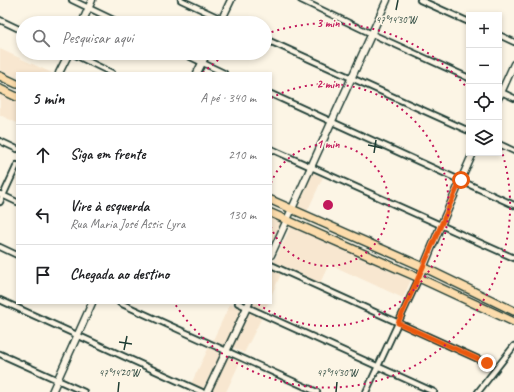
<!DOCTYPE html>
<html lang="pt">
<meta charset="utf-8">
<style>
body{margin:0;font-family:Caveat,sans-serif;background:#f2f2f2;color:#202124}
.controls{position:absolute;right:12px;top:12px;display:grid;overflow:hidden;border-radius:0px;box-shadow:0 2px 6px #0003}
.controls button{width:36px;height:36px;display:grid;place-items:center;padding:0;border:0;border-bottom:1px solid #e0e0e0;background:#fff;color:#202124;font:20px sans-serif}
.stop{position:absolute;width:12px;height:12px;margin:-9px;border:3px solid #ea580c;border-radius:50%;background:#fff}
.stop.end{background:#ea580c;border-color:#fff;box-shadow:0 1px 4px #0008}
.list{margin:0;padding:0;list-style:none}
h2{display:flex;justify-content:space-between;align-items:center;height:52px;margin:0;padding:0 16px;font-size:17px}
h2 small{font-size:13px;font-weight:400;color:#757577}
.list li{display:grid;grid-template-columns:26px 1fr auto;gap:12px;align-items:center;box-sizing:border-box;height:60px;padding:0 16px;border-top:1px solid #e0e0e0}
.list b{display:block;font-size:15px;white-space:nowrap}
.list p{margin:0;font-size:13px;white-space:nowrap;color:#757577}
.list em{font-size:13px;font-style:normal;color:#757577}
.icon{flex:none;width:22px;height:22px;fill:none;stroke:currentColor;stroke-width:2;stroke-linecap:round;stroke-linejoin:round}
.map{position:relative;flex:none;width:514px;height:392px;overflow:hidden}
.search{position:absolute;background:#fff;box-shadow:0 2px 6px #0003;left:16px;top:16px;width:256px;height:44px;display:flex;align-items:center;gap:10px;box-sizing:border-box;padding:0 14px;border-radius:22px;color:#757577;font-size:15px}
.panel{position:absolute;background:#fff;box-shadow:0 2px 6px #0003;left:16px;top:72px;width:256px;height:232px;border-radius:0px}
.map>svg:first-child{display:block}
.built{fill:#f8e7d0}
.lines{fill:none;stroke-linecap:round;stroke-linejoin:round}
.street-casing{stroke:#1f3d34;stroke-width:8}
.secondary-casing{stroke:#1f3d34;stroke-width:9}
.primary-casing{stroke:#1f3d34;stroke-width:10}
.street{stroke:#fcf5e5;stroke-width:4.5}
.secondary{stroke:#fcf5e5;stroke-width:6}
.primary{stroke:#fcdcac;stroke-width:7}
.route{stroke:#ea580c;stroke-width:5}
.ticks{fill:none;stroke:#1f3d34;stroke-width:1.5}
.ring{fill:none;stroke:#c2185b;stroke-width:2;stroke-dasharray:2 4}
.ticks-label{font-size:10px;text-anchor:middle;fill:#1f3d34;stroke:#fcf5e5;stroke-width:3.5;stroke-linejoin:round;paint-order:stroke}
.centre{fill:#c2185b;stroke:#fcf5e5;stroke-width:2}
.ring-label{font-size:12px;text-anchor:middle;font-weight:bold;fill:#c2185b;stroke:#fcf5e5;stroke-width:3.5;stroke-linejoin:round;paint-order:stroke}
</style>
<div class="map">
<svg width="514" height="392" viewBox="0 0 514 392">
<rect width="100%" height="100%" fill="#fcf5e5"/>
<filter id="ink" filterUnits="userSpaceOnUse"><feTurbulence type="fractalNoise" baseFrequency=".025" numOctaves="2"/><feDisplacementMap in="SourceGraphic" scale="8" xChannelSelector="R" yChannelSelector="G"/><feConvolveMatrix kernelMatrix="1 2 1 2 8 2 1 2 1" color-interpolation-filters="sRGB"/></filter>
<g filter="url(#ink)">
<g class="built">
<path d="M0,49L52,73H17V78L0,70Z"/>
<path d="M0,94L17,102V123L0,115Z"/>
<path d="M311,172L323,177L306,214L294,208Z"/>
<path d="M271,216L282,221L274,240L271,239Z"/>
<path d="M291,226L411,280L403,298L329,264L320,283L274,262Z"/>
<path d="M271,269L281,274L271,296Z"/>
<path d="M253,303H268L264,310L252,305Z"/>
<path d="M230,304L243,310L225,346L213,340Z"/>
<path d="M250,311L262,317L244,353L232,347Z"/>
<path d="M209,347L221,353L203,389L191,384Z"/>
<path d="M228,356L240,362L226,392H211Z"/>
</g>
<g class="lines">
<defs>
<g id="street">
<path d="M72,0L120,23"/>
<path d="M181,0L230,23"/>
<path d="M301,0L372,34L469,78"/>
<path d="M420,0L469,22"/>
<path d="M0,20L23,31"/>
<path d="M499,35L514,42"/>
<path d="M265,39L469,131"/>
<path d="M71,53L112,73"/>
<path d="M182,53L224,73"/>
<path d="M499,91L514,98"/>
<path d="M271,94L514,205"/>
<path d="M0,141L17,149"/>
<path d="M499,144L514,151"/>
<path d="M271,149L514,258"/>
<path d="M0,194L17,202"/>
<path d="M0,202L17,165"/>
<path d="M0,247L17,255"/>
<path d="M271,265L487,363"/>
<path d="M0,300L202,392"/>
<path d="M120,303L317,392"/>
<path d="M238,303L434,392"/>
<path d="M0,354L84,392"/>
<path d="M366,392L419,278"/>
<path d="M478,392L514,346"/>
</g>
<g id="secondary">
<path d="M82,23L92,0"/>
<path d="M220,23L231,0"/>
<path d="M59,73L69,53"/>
<path d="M197,73L207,53"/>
<path d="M499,97L514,64"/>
<path d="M271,255L387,0"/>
<path d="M419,278L441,225L473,153"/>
<path d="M52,392L92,303"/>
<path d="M207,392L249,303"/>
</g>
<g id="primary">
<path d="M0,76L17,84"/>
<path d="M0,89L17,97"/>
<path d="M271,200L423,267L514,311"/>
<path d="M271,213L419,278L514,322"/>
</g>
</defs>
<use href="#street" class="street-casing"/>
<use href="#secondary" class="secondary-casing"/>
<use href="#primary" class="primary-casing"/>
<use href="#street" class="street"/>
<use href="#secondary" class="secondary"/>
<use href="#primary" class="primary"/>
</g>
</g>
<g class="lines" filter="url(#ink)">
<path class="route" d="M461,180C439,228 420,276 398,323L487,363"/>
</g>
<path class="ticks" d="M396,10L398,0M368,145L382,148M374,153L376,140M119,342L132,344M124,350L127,336M118,392L119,382M336,392L337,382"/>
<g class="ring">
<path d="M271 183A61 61 0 1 1 271 227"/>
<path d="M271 98A121 121 0 1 1 258 304"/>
<path d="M203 73A182 182 0 0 1 228 53M266 34A182 182 0 0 1 468 89M499 143A182 182 0 0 1 175 304"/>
</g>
<g class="ticks-label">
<text x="396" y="23">47°14'30"W</text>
<text x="119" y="376">47°14'20"W</text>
<text x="337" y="376">47°14'30"W</text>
</g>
<circle cx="328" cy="205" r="6" class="centre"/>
<g class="ring-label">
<text x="328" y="27">3 min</text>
<text x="328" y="88">2 min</text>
<text x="328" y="148">1 min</text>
</g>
</svg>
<div class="controls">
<button>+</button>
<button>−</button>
<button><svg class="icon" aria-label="locate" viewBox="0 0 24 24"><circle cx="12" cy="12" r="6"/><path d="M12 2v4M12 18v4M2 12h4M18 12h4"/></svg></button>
<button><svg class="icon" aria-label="layers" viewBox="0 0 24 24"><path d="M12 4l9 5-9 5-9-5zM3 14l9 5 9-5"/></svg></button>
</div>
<div class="stop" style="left:461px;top:180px"></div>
<div class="stop end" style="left:487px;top:363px"></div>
<div class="search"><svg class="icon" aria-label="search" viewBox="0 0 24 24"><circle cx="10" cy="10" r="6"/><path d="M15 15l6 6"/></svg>Pesquisar aqui</div>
<section class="panel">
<h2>5 min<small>A pé · 340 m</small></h2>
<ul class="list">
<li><svg class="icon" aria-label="ahead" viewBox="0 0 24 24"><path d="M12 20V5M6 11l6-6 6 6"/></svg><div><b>Siga em frente</b></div><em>210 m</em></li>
<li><svg class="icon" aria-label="left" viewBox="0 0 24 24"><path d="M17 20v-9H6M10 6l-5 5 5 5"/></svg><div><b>Vire à esquerda</b><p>Rua Maria José Assis Lyra</p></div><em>130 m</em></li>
<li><svg class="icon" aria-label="arrive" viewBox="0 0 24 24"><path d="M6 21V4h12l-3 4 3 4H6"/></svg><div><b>Chegada ao destino</b></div></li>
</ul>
</section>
</div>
